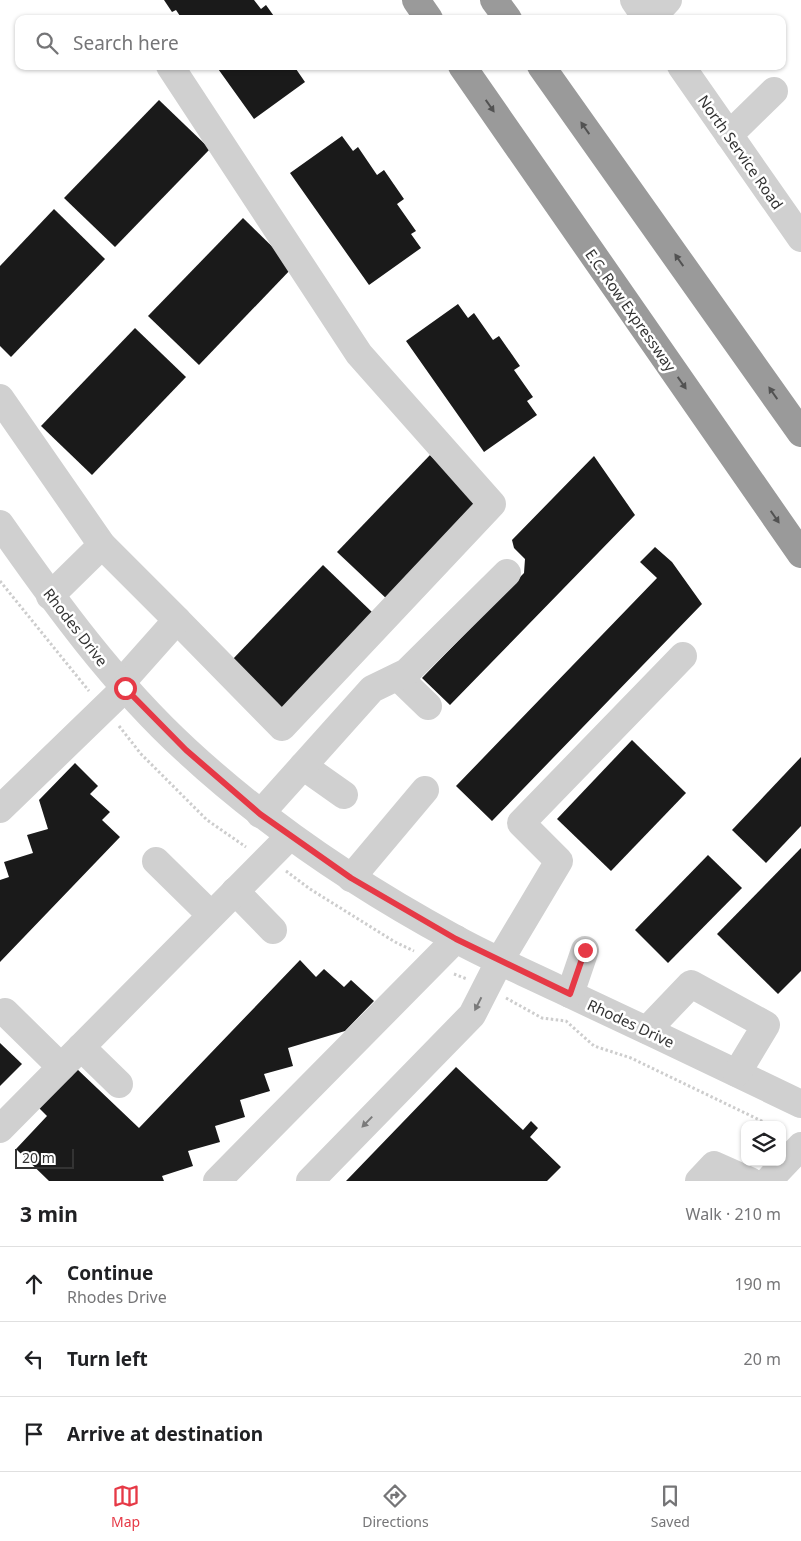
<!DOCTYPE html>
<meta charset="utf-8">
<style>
body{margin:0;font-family:"Noto Sans",sans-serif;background:#f6f6f6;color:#202124}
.controls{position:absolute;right:15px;bottom:15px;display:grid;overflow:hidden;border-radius:10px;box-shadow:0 1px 4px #0004}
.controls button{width:45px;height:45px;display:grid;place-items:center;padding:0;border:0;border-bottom:1px solid #e0e0e0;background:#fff;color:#202124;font:25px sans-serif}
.scale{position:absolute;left:15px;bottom:12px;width:59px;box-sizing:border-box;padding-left:5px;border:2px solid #333;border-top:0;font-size:14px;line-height:18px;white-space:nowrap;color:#333;-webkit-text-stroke:4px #fff;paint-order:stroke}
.stop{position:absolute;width:15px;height:15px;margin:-11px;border:4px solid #e63946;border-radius:50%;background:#fff}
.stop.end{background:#e63946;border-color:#fff;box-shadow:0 1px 5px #0008}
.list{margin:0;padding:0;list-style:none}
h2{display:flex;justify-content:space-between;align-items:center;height:65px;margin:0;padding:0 20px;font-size:21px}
h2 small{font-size:16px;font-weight:400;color:#757577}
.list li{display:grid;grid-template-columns:32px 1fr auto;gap:15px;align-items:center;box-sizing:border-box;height:75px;padding:0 20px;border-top:1px solid #e0e0e0}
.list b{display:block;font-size:19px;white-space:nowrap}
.list p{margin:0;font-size:16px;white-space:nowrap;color:#757577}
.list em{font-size:16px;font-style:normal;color:#757577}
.icon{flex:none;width:28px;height:28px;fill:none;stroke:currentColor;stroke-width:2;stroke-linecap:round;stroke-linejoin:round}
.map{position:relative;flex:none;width:801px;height:1181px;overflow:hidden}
.search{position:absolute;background:#fff;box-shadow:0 1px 4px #0004;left:15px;right:15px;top:15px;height:55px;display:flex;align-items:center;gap:12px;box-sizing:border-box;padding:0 18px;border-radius:10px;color:#757577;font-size:19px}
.sheet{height:290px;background:#fff}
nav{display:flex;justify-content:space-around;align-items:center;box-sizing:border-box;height:70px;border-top:1px solid #e0e0e0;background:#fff;font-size:14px;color:#757577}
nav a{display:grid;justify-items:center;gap:2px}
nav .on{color:#e63946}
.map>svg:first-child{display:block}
.building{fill:#1a1a1a}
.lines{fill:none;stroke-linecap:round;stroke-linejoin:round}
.path{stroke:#cdcdcd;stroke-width:3;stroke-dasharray:2.5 2.5;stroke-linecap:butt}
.minor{stroke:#d0d0d0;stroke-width:28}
.highway{stroke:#9a9a9a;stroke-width:28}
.oneway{fill:#525252}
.oneway2{fill:#7a7a7a}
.route{stroke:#e63946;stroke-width:6}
.labels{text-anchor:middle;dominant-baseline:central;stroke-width:5;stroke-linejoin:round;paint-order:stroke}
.street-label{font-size:15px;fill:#333;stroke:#fff}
</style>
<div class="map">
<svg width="801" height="1181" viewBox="0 0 801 1181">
<rect width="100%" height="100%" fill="#fff"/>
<g class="building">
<path d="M164,0H254L261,9L266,5L276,19H182L176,10L172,12Z"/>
<path d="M216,66H299L296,69L305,82L254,119Z"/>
<path d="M159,100L210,149L115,247L64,198Z"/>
<path d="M342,136L353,151L358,147L377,175L384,170L404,199L397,204L416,231L411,234L421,248L369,285L290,173Z"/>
<path d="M54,209L105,259L11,357L0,346V266Z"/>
<path d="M243,218L293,267L199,365L148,316Z"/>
<path d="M458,304L468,318L474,313L493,340L499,336L520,366L514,370L533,397L527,401L537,415L484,452L406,341Z"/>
<path d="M135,328L186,377L92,475L41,426Z"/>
<path d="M430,455L482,504L389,601L337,552Z"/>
<path d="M594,456L635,515L450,705L422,678L524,573L525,559L514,548L512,540Z"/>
<path d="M655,547L672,562L702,604L492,821L456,786L657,578L640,562Z"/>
<path d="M323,565L374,614L282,710L231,661Z"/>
<path d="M632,740L686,793L611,871L557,819Z"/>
<path d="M801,757V826L766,863L732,830Z"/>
<path d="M75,763L98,786L90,794L110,812L102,820L120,837L0,962V880L9,877L4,862L33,853L27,835L48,829L39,800Z"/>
<path d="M801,848V971L778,994L717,934Z"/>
<path d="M708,855L742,888L668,963L635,930Z"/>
<path d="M300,960L316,977L324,969L344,987L351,980L374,1001L345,1031L288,1048L293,1066L264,1074L270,1091L240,1100L245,1117L215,1126L220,1142L188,1151L193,1166L162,1176L164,1181H49L16,1149L47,1116L39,1108L77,1069L139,1128Z"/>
<path d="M0,1043L22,1064L0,1086Z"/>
<path d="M456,1067L523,1130L531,1121L538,1128L530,1137L561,1167L547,1181H346Z"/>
</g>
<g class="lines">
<g class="path">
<path d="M0,581L89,691"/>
<path d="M119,726L141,754L207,820L246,847"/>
<path d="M286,871L310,889L395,942L414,951"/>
<path d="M454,974L467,979"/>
<path d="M506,998L542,1018L566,1021L594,1046L631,1058L770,1125"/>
</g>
<g class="minor">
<path d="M634,0L647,19"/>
<path d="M650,19L668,0"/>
<path d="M170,66L359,354L492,504L282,727L177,620"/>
<path d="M681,66L801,238"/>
<path d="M729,135L774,91"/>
<path d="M0,398L102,545L177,620L121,683"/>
<path d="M0,524C56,604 114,684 186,750C267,825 358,886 454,938C488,957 524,972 559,989C640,1027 720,1065 801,1104"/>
<path d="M50,596L102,545"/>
<path d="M398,677L428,706"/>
<path d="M303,766L344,795"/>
<path d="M0,809L125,688"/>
<path d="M260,814L372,689L407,672L507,573"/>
<path d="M156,861L211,915"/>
<path d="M351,878L425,790"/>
<path d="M235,891L273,930"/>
<path d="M570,994L585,950"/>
<path d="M5,1012L61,1067"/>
<path d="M647,1030L691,984L766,1025L737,1073"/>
<path d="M81,1047L119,1084"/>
<path d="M0,1129L290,836"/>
<path d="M217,1181L456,939"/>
<path d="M310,1181L472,1015L500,960L559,861L521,823L683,656"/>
<path d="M699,1181L714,1165L750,1181"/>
<path d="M768,1181L801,1146"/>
</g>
<g class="highway">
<path d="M416,0L429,19"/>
<path d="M494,0L508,19"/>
<path d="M462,66L801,554"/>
<path d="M541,66L801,433"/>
</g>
</g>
<defs><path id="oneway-solid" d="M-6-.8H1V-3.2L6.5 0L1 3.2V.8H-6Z" transform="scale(1.25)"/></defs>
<g class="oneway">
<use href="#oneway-solid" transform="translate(490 106) rotate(55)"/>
<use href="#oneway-solid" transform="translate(585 128) rotate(-125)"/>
<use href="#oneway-solid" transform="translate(679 260) rotate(-125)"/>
<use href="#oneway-solid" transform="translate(682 383) rotate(55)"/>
<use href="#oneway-solid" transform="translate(773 393) rotate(-125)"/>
<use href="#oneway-solid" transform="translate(775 517) rotate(55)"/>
</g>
<g class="oneway2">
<use href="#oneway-solid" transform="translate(478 1004) rotate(117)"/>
<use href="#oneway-solid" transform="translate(367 1122) rotate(134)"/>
</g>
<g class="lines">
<path class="route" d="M125,688L186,750L260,814L351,878L456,939L570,994L585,950"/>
</g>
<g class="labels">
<g class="street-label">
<text transform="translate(741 152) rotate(55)">North Service Road</text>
<text transform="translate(631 310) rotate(55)">E.C. Row Expressway</text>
<text transform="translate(76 627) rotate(52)">Rhodes Drive</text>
<text transform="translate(631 1023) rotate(25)">Rhodes Drive</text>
</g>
</g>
</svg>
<div class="controls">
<button><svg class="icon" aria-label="layers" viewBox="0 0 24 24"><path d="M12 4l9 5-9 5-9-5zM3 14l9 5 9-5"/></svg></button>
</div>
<div class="scale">20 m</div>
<div class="stop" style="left:125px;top:688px"></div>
<div class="stop end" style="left:585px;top:950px"></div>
<div class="search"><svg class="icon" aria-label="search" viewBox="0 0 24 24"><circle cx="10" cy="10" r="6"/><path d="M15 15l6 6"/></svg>Search here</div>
</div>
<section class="sheet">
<h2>3 min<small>Walk · 210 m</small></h2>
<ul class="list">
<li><svg class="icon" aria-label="ahead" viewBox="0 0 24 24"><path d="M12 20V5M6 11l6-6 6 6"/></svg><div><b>Continue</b><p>Rhodes Drive</p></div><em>190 m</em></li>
<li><svg class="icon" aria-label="left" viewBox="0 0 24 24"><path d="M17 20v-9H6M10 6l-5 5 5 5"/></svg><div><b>Turn left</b></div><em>20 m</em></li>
<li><svg class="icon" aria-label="arrive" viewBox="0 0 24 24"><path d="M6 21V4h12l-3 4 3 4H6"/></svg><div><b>Arrive at destination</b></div></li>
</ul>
</section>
<nav>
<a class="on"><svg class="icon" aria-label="map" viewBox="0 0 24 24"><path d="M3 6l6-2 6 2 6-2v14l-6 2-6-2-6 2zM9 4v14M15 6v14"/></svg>Map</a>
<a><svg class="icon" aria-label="directions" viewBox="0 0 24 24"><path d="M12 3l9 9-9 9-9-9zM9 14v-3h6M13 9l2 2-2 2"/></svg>Directions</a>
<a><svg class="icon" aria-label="saved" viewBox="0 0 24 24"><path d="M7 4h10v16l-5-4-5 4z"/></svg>Saved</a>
</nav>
